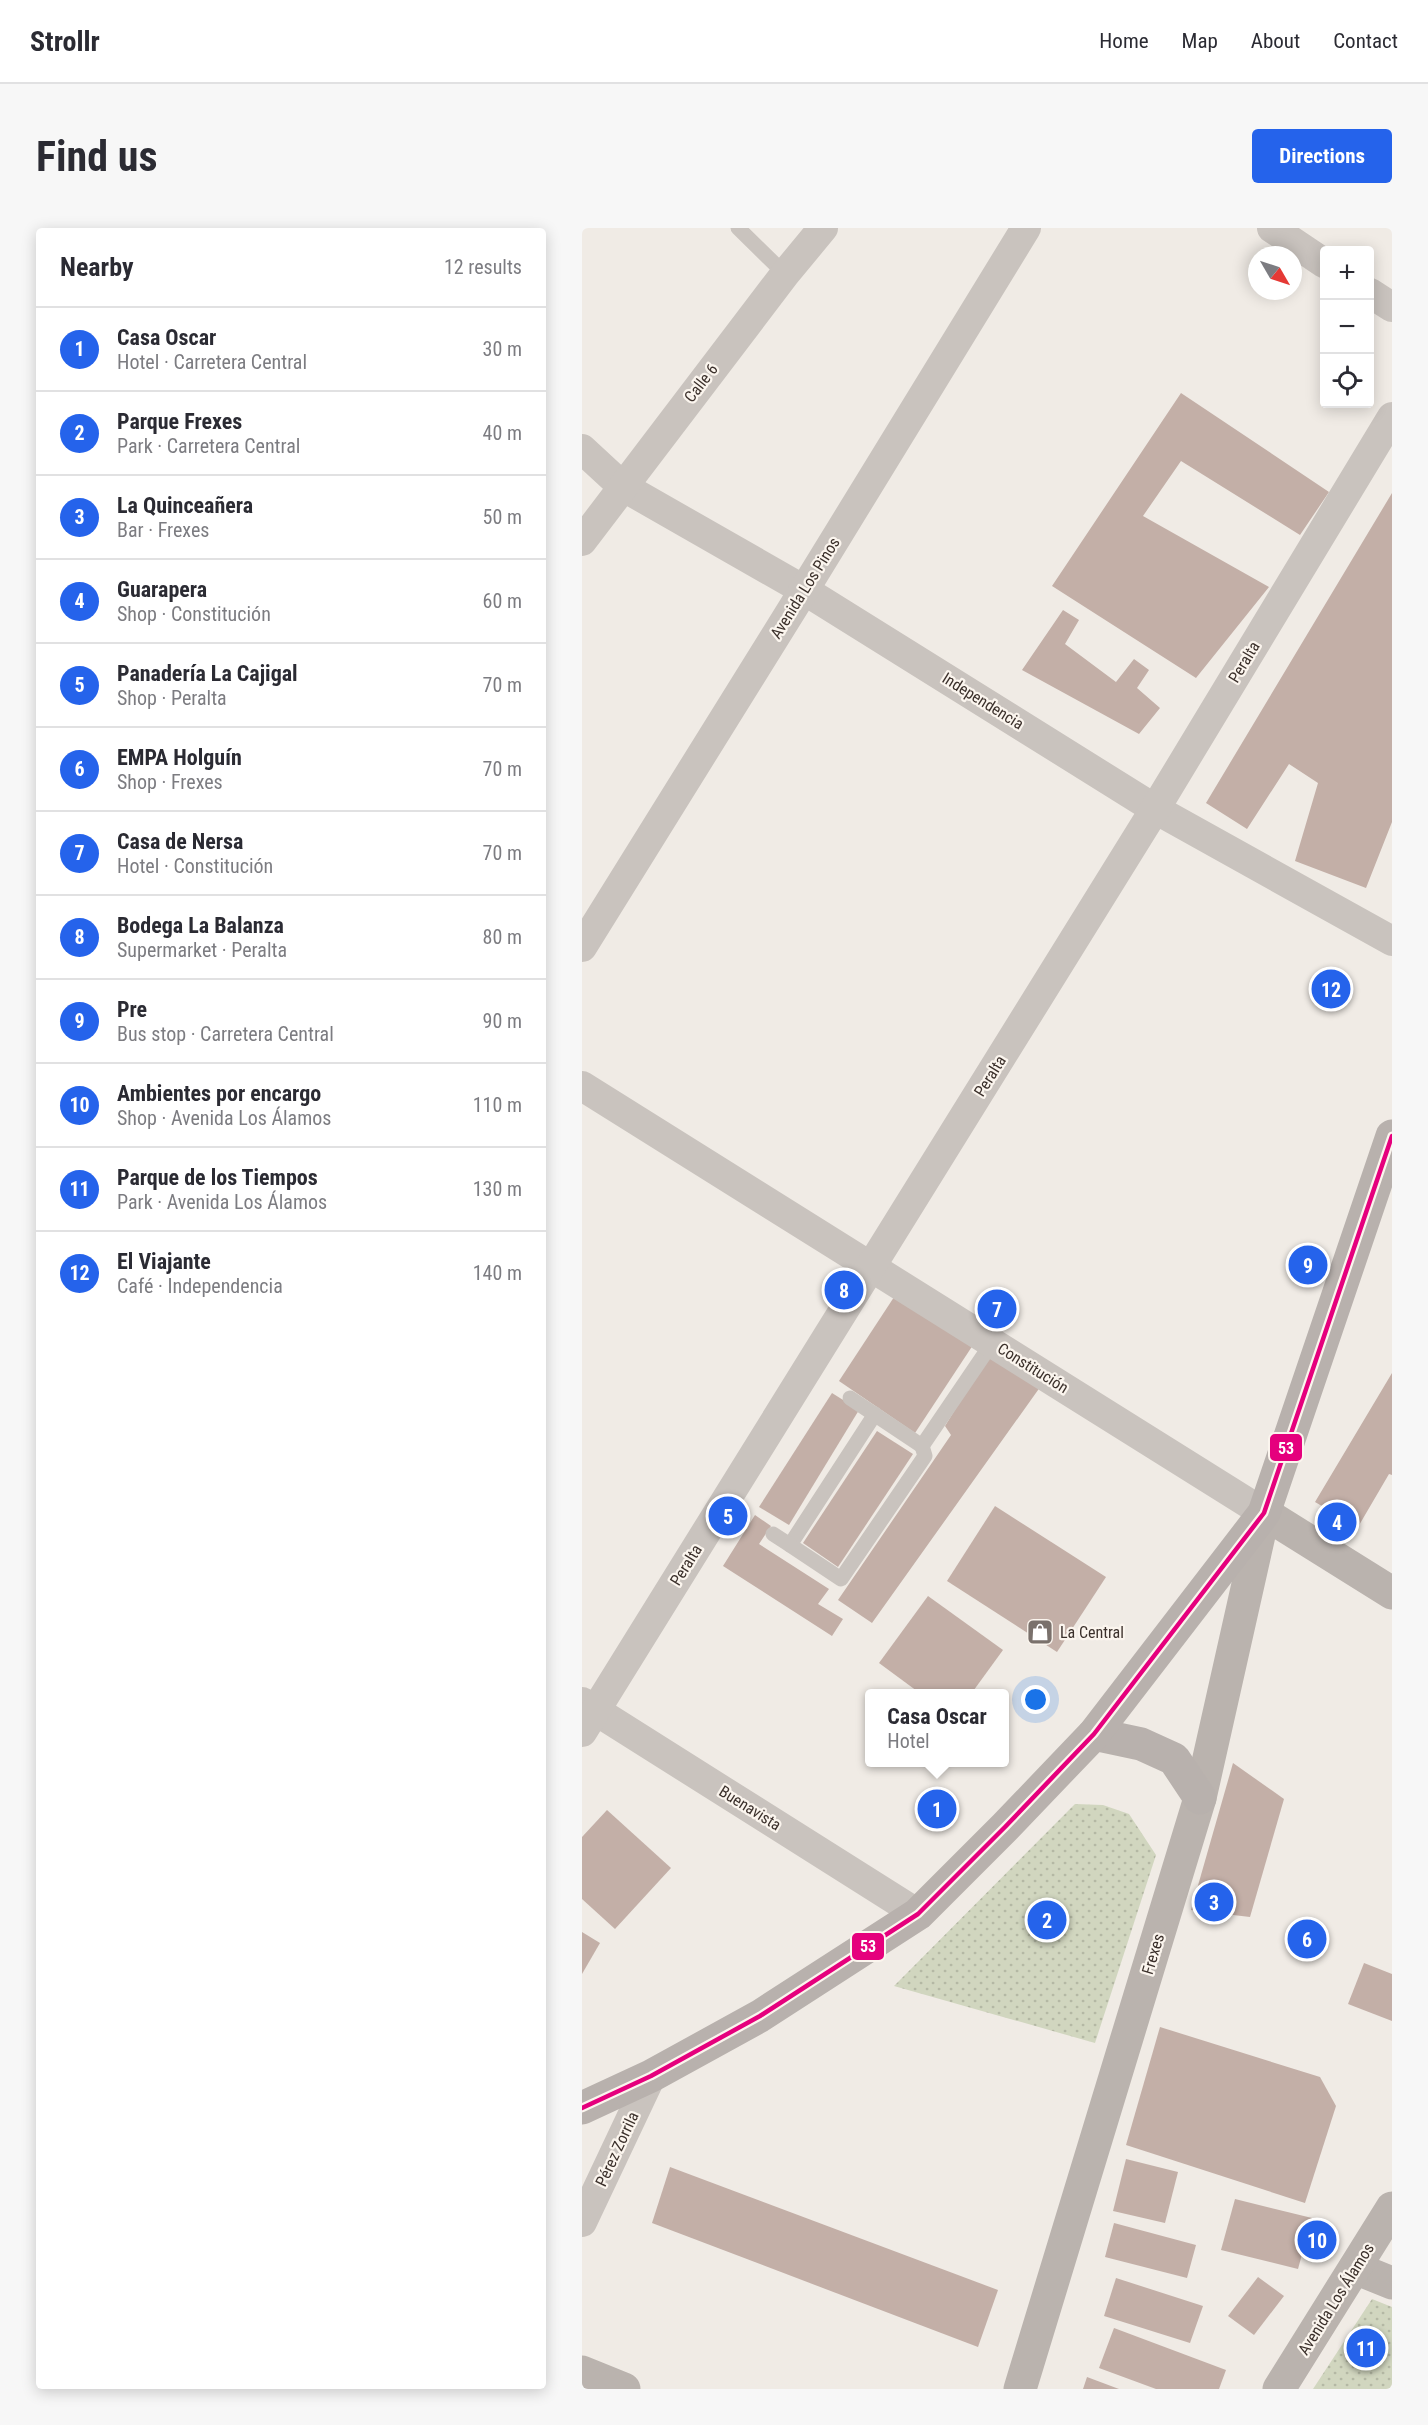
<!DOCTYPE html>
<meta charset="utf-8">
<style>
body{margin:0;font-family:"Roboto Condensed",sans-serif;background:#f7f7f7;color:#2b2b33}
.controls{position:absolute;right:18px;top:18px;display:grid;overflow:hidden;border-radius:6px;box-shadow:0 3px 15px #0003}
.controls button{width:54px;height:54px;display:grid;place-items:center;padding:0;border:0;border-bottom:2px solid #e1e1e2;background:#fff;color:#2b2b33;font:30px sans-serif}
.compass{position:absolute;left:666px;top:18px;width:54px;height:54px;border-radius:50%;background:#fff;box-shadow:0 3px 15px #0003;rotate:129deg}
.you{position:absolute;left:454px;top:1472px;width:21px;height:21px;margin:-15px;border:4px solid #fff;border-radius:50%;background:#1a73e8;box-shadow:0 0 0 9px #1a73e833}
.badge{display:grid;place-items:center;width:39px;height:39px;border-radius:50%;background:#2563eb;color:#fff;font-size:20px;font-weight:700}
.pin{position:absolute;translate:-50% -50%;border:3px solid #fff;box-shadow:0 2px 6px #0006}
.popup{position:absolute;left:283px;top:1461px;width:144px;height:78px;box-sizing:border-box;display:grid;place-content:center;border-radius:6px;background:#fff;filter:drop-shadow(0 2px 4px #0005);font-size:20px;white-space:nowrap;color:#7c7c81}
.popup b{font-size:22px;color:#2b2b33}
.popup::after{content:'';position:absolute;left:50%;top:100%;margin-left:-12px;border:12px solid transparent;border-top-color:#fff}
.list{margin:0;padding:0;list-style:none}
h2{display:flex;justify-content:space-between;align-items:center;height:78px;margin:0;padding:0 24px;font-size:26px}
h2 small{font-size:20px;font-weight:400;color:#7c7c81}
.list li{display:grid;grid-template-columns:39px 1fr auto;gap:18px;align-items:center;box-sizing:border-box;height:84px;padding:0 24px;border-top:2px solid #e1e1e2}
.list b{display:block;font-size:22px;white-space:nowrap}
.list p{margin:0;font-size:20px;white-space:nowrap;color:#7c7c81}
.list em{font-size:20px;font-style:normal;color:#7c7c81}
.icon{flex:none;width:33px;height:33px;fill:none;stroke:currentColor;stroke-width:2;stroke-linecap:round;stroke-linejoin:round}
.map{position:relative;flex:none;width:810px;height:2161px;overflow:hidden;border-radius:6px}
header{display:flex;align-items:center;gap:36px;box-sizing:border-box;height:84px;padding:0 30px;background:#fff;border-bottom:2px solid #e1e1e2}
header strong{font-size:28px}
nav{display:flex;gap:33px;margin-inline-start:auto;font-size:21px}
.intro{display:flex;align-items:center;justify-content:space-between;box-sizing:border-box;height:144px;padding:0 36px}
h1{margin:0;font-size:42px}
.button{padding:15px 27px;border-radius:6px;background:#2563eb;color:#fff;font-size:21px;font-weight:700}
main{display:flex;gap:36px;padding:0 36px}
aside{flex:1;background:#fff;border-radius:6px;box-shadow:0 3px 15px #0003}
.map>svg:first-child{display:block}
.park{fill:url(#park-dots)}
.building{fill:#c3afa7}
.lines{fill:none;stroke-linecap:round;stroke-linejoin:round}
.lane{stroke:#c9c3be;stroke-width:15}
.street{stroke:#c9c3be;stroke-width:30}
.secondary{stroke:#bab3ae;stroke-width:33}
.primary{stroke:#b8b1ad;stroke-width:33}
.bus-1-casing{stroke:#fbf5ee;stroke-width:9}
.bus-1{stroke:#e5007d;stroke-width:4.5}
.labels{text-anchor:middle;dominant-baseline:central;stroke-width:4.5;stroke-linejoin:round;paint-order:stroke}
.street-label{font-size:16px;fill:#3b302b;stroke:#fbf5ee}
.poi-label{font-size:16px;fill:#3b302b;stroke:#fbf5ee;text-anchor:start}
.line-badge{stroke:#fbf5ee;stroke-width:2}
.badge-label{font-size:16px;text-anchor:middle;font-weight:bold;fill:#fff}
</style>
<header>
<strong>Strollr</strong>
<nav><a>Home</a><a>Map</a><a>About</a><a>Contact</a></nav>
</header>
<div class="intro"><h1>Find us</h1><a class="button">Directions</a></div>
<main>
<aside>
<h2>Nearby<small>12 results</small></h2>
<ul class="list">
<li><span class="badge">1</span><div><b>Casa Oscar</b><p>Hotel · Carretera Central</p></div><em>30 m</em></li>
<li><span class="badge">2</span><div><b>Parque Frexes</b><p>Park · Carretera Central</p></div><em>40 m</em></li>
<li><span class="badge">3</span><div><b>La Quinceañera</b><p>Bar · Frexes</p></div><em>50 m</em></li>
<li><span class="badge">4</span><div><b>Guarapera</b><p>Shop · Constitución</p></div><em>60 m</em></li>
<li><span class="badge">5</span><div><b>Panadería La Cajigal</b><p>Shop · Peralta</p></div><em>70 m</em></li>
<li><span class="badge">6</span><div><b>EMPA Holguín</b><p>Shop · Frexes</p></div><em>70 m</em></li>
<li><span class="badge">7</span><div><b>Casa de Nersa</b><p>Hotel · Constitución</p></div><em>70 m</em></li>
<li><span class="badge">8</span><div><b>Bodega La Balanza</b><p>Supermarket · Peralta</p></div><em>80 m</em></li>
<li><span class="badge">9</span><div><b>Pre</b><p>Bus stop · Carretera Central</p></div><em>90 m</em></li>
<li><span class="badge">10</span><div><b>Ambientes por encargo</b><p>Shop · Avenida Los Álamos</p></div><em>110 m</em></li>
<li><span class="badge">11</span><div><b>Parque de los Tiempos</b><p>Park · Avenida Los Álamos</p></div><em>130 m</em></li>
<li><span class="badge">12</span><div><b>El Viajante</b><p>Café · Independencia</p></div><em>140 m</em></li>
</ul>
</aside>
<div class="map">
<svg width="810" height="2161" viewBox="0 0 810 2161">
<defs>
<pattern id="park-dots" width="8" height="8" patternUnits="userSpaceOnUse" patternTransform="scale(1.5)"><rect width="8" height="8" fill="#d1d6bf"/><path d="M2 2h.1M6 6h.1" fill="none" stroke="#b4b8a4" stroke-width="1.8" stroke-linecap="round"/></pattern>
</defs>
<rect width="100%" height="100%" fill="#f0ebe5"/>
<g class="park">
<path d="M493,1576L521,1577L547,1586L574,1627L513,1815L312,1758Z"/>
<path d="M790,2071L810,2079V2161H731Z"/>
</g>
<g class="building">
<path d="M599,165L747,264L718,307L599,233L561,288L687,359L614,450L470,358Z"/>
<path d="M810,265V594L784,660L713,633L736,555L707,536L665,601L624,575Z"/>
<path d="M481,382L497,392L483,416L534,454L552,431L567,442L555,460L578,480L557,506L440,442Z"/>
<path d="M316,1063L391,1117L333,1205L257,1153Z"/>
<path d="M409,1123L461,1155L290,1395L256,1372L369,1207L363,1198Z"/>
<path d="M810,1145V1247L807,1246L776,1299L733,1274Z"/>
<path d="M250,1165L277,1182L207,1297L177,1279Z"/>
<path d="M295,1203L331,1226L256,1339L221,1315Z"/>
<path d="M413,1278L524,1349L475,1424L365,1353Z"/>
<path d="M173,1287L189,1298L177,1316L247,1361L236,1376L261,1391L250,1408L141,1338Z"/>
<path d="M346,1368L421,1422L389,1466H339L297,1435Z"/>
<path d="M651,1535L702,1571L668,1689L609,1682Z"/>
<path d="M25,1582L89,1640L33,1701L0,1671V1609Z"/>
<path d="M0,1704L18,1715L0,1746Z"/>
<path d="M782,1735L810,1746V1793L766,1776Z"/>
<path d="M578,1799L738,1849L754,1878L723,1975L544,1917Z"/>
<path d="M544,1931L596,1944L583,1995L531,1983Z"/>
<path d="M88,1939L416,2062L396,2119L70,1995Z"/>
<path d="M653,1971L730,1990L716,2041L639,2022Z"/>
<path d="M532,1995L614,2017L605,2050L523,2029Z"/>
<path d="M676,2049L702,2068L672,2107L646,2088Z"/>
<path d="M534,2050L621,2078L608,2115L522,2088Z"/>
<path d="M532,2100L644,2142L637,2161H574L517,2140Z"/>
<path d="M505,2149L537,2161H501Z"/>
</g>
<g class="lines">
<g class="lane">
<path d="M156,0L203,46"/>
<path d="M268,1170L340,1218L410,1115"/>
<path d="M293,1186L208,1317L259,1351L343,1228L340,1218"/>
<path d="M191,1306L208,1317"/>
</g>
<g class="street">
<path d="M690,0L742,35"/>
<path d="M788,65L810,79"/>
<path d="M0,221L40,258L222,362L573,581L810,713"/>
<path d="M0,313L203,46L241,0"/>
<path d="M0,719L222,362L444,0"/>
<path d="M0,858L682,1285"/>
<path d="M0,1474L336,1686"/>
<path d="M0,1504L573,581L810,189"/>
<path d="M0,1994L69,1848"/>
</g>
<g class="secondary">
<path d="M773,2040L810,2055"/>
<path d="M0,2144L42,2161"/>
<path d="M438,2161L618,1570L682,1285L810,1365"/>
<path d="M697,2161L810,1980"/>
</g>
<g class="primary">
<path d="M512,1506L559,1516L592,1531L618,1570"/>
<path d="M0,1880L69,1848L178,1788L336,1686L423,1599L512,1506L682,1285L810,908"/>
</g>
<defs>
<path id="bus-1" d="M0,1880L69,1848L178,1788L336,1686L423,1599L512,1506L682,1285L810,908"/>
</defs>
<use href="#bus-1" class="bus-1-casing"/>
<use href="#bus-1" class="bus-1"/>
</g>
<defs>
<symbol id="shop-square" viewBox="-11 -11 22 22"><rect x="-9" y="-9" width="18" height="18" rx="4" fill="#7a716c" stroke="#fbf5ee"/><path d="M-5-2.5h2.3a2.7 3.5 0 0 1 5.4 0H5L5.5 6h-11ZM-1.5-2.5h3a1.5 2.3 0 0 0-3 0Z" fill="#fff"/></symbol>
</defs>
<g fill-rule="evenodd">
<use href="#shop-square" x="443" y="1389" width="30" height="30"/>
</g>
<g class="labels">
<g class="street-label">
<text transform="translate(119 155) rotate(-52)">Calle 6</text>
<text transform="translate(223 360) rotate(-58)">Avenida Los Pinos</text>
<text transform="translate(662 434) rotate(-59)">Peralta</text>
<text transform="translate(401 473) rotate(32)">Independencia</text>
<text transform="translate(408 848) rotate(-58)">Peralta</text>
<text transform="translate(451 1140) rotate(32)">Constitución</text>
<text transform="translate(104 1337) rotate(-58)">Peralta</text>
<text transform="translate(168 1580) rotate(32)">Buenavista</text>
<text transform="translate(571 1726) rotate(-73)">Frexes</text>
<text transform="translate(35 1921) rotate(-65)">Pérez Zorrila</text>
<text transform="translate(754 2071) rotate(-58)">Avenida Los Álamos</text>
</g>
<g class="poi-label">
<text x="478" y="1404">La Central</text>
</g>
</g>
<g class="line-badge">
<rect x="687" y="1205" width="34" height="29" rx="6" fill="#e5007d"/>
<rect x="269" y="1704" width="34" height="29" rx="6" fill="#e5007d"/>
</g>
<g class="badge-label">
<text x="704" y="1226">53</text>
<text x="286" y="1724">53</text>
</g>
</svg>
<div class="controls">
<button>+</button>
<button>−</button>
<button><svg class="icon" aria-label="locate" viewBox="0 0 24 24"><circle cx="12" cy="12" r="6"/><path d="M12 2v4M12 18v4M2 12h4M18 12h4"/></svg></button>
</div>
<svg class="compass" viewBox="-18 -18 36 36"><path d="M0-13l5 13h-10z" fill="#e53935"/><path d="M0 13l5-13h-10z" fill="#7c7c81"/></svg>
<div class="you"></div>
<div class="pin badge" style="left:355px;top:1581px">1</div>
<div class="popup"><b>Casa Oscar</b>Hotel</div>
<div class="pin badge" style="left:465px;top:1692px">2</div>
<div class="pin badge" style="left:632px;top:1674px">3</div>
<div class="pin badge" style="left:755px;top:1294px">4</div>
<div class="pin badge" style="left:146px;top:1288px">5</div>
<div class="pin badge" style="left:725px;top:1711px">6</div>
<div class="pin badge" style="left:415px;top:1081px">7</div>
<div class="pin badge" style="left:262px;top:1062px">8</div>
<div class="pin badge" style="left:726px;top:1037px">9</div>
<div class="pin badge" style="left:735px;top:2012px">10</div>
<div class="pin badge" style="left:784px;top:2120px">11</div>
<div class="pin badge" style="left:749px;top:761px">12</div>
</div>
</main>
